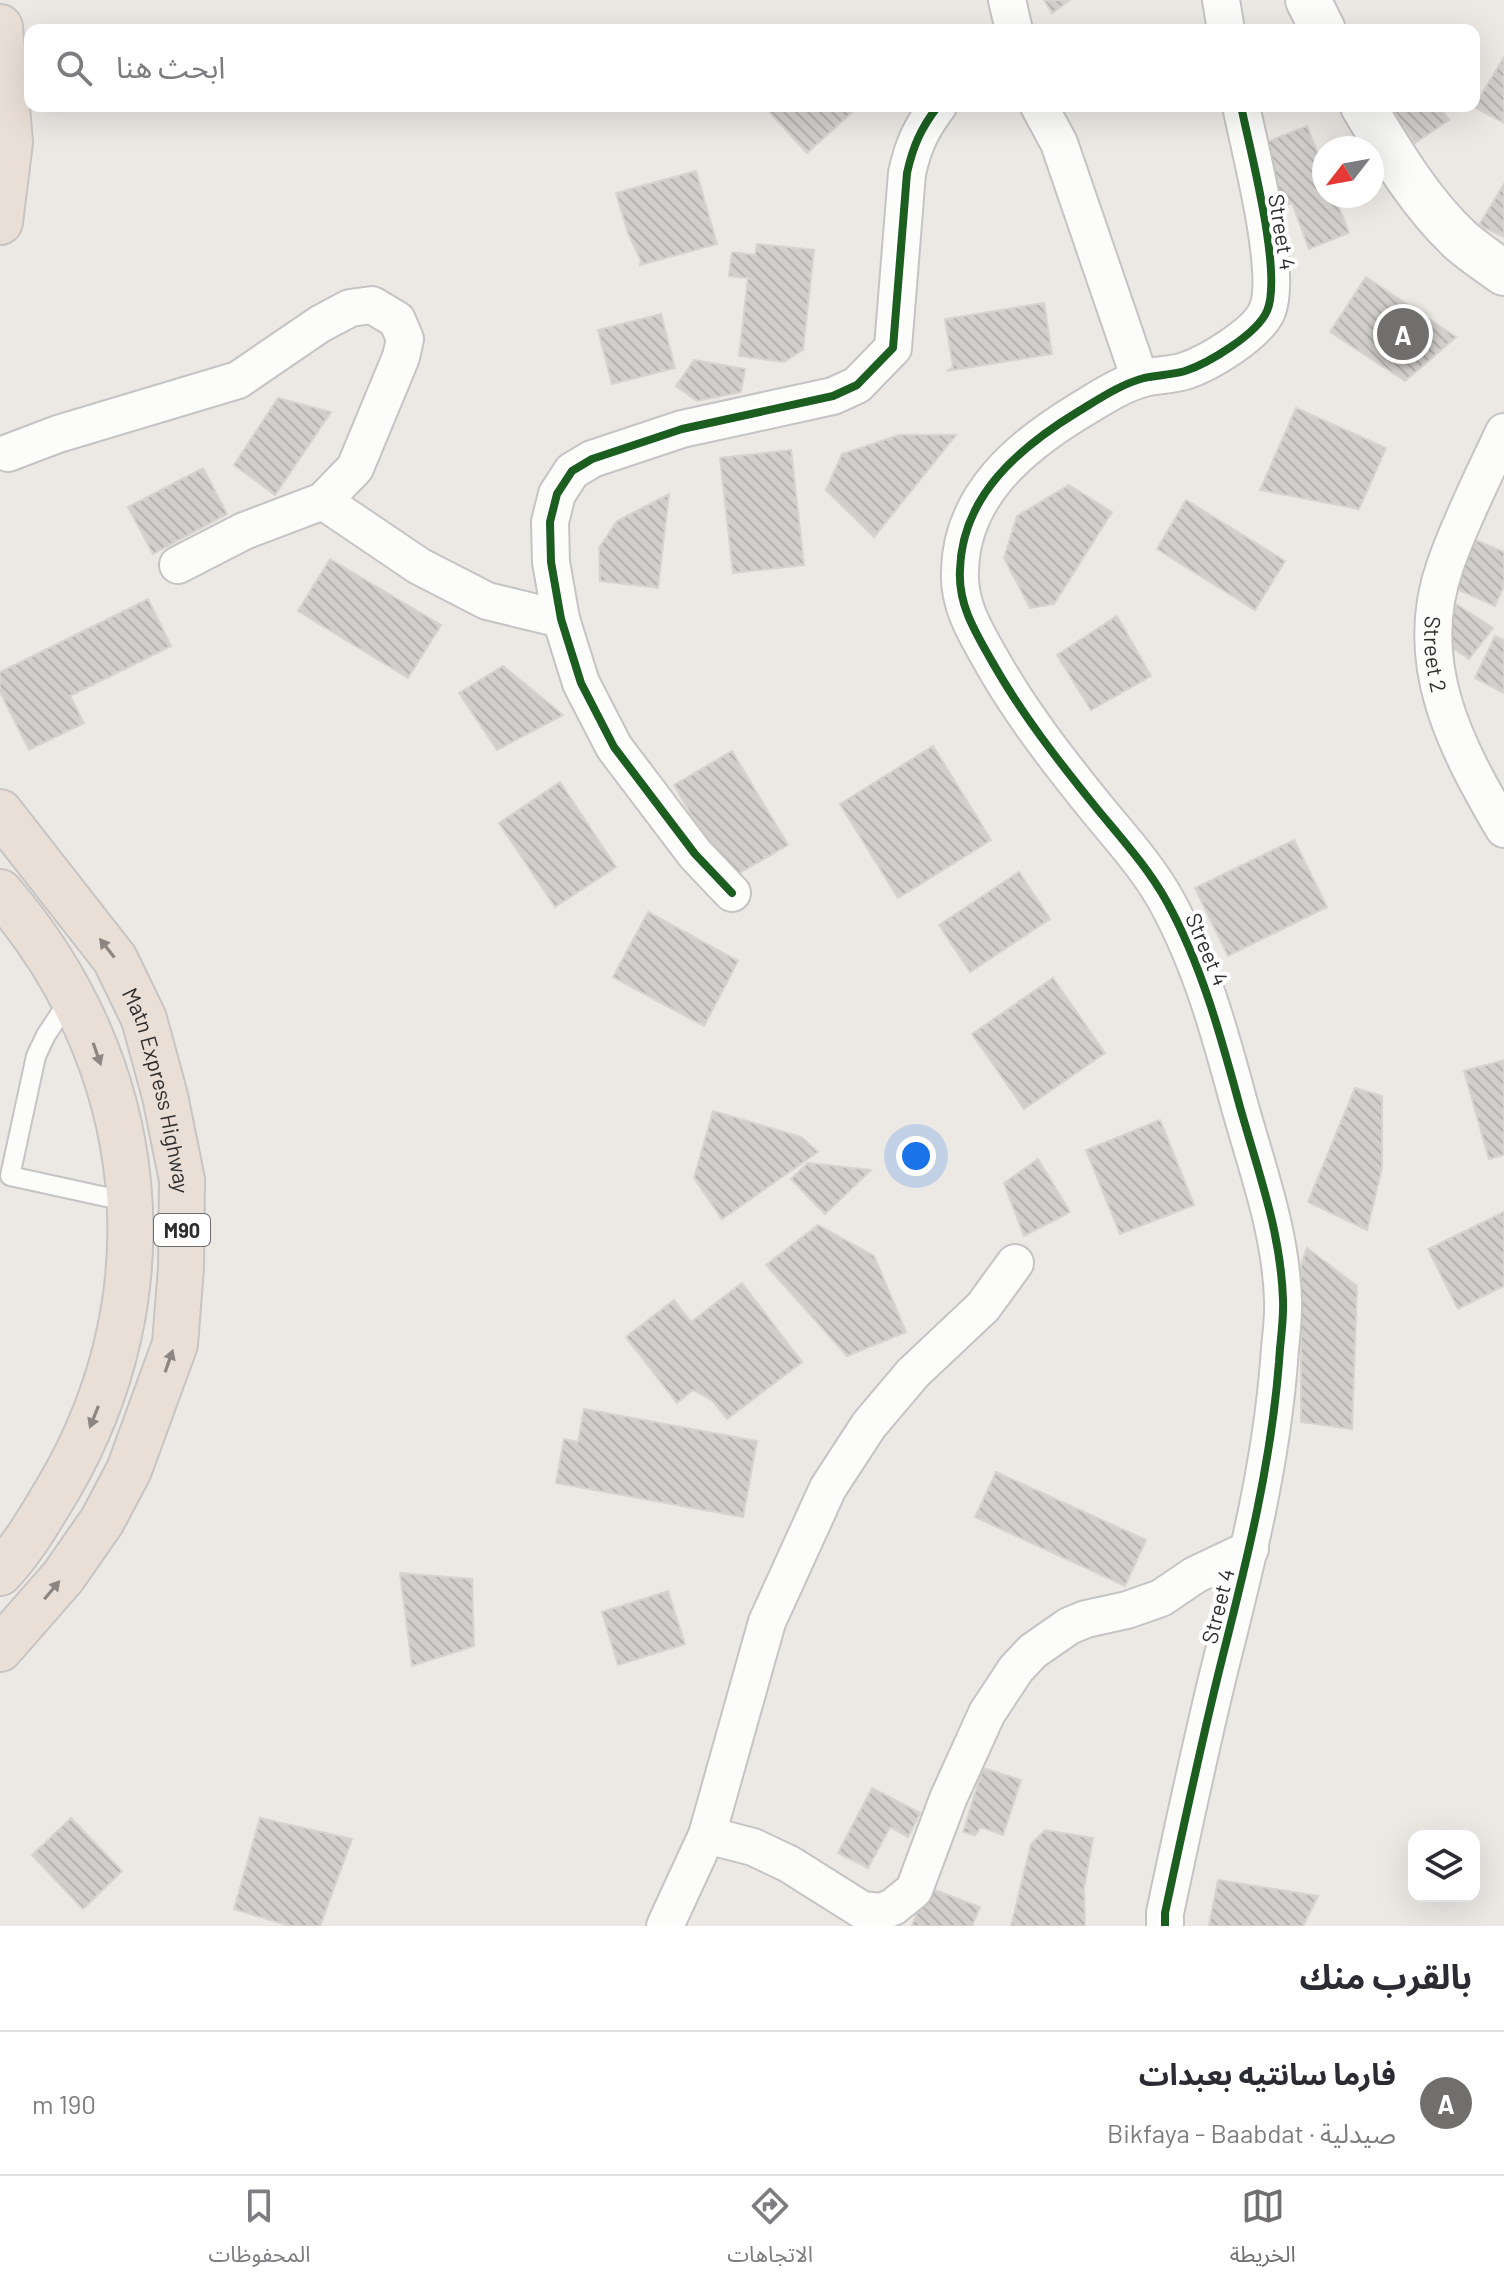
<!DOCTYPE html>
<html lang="ar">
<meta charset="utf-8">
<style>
body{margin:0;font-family:Barlow,"Noto Sans Arabic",sans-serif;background:#f7f7f7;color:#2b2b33;direction:rtl}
.controls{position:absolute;right:24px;bottom:24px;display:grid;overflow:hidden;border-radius:16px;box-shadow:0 8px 32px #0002}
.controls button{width:72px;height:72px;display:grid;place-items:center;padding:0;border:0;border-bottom:2px solid #e1e1e2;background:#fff;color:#2b2b33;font:40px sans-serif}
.compass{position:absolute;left:1312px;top:136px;width:72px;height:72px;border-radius:50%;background:#fff;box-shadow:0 8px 32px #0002;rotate:239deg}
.you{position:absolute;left:916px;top:1156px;width:28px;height:28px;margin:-20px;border:6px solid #fff;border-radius:50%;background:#1a73e8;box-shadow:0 0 0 12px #1a73e833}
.badge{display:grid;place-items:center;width:52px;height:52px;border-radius:50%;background:#706f6e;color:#fff;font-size:26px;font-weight:700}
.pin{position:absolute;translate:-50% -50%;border:4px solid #fff;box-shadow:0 2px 8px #0006}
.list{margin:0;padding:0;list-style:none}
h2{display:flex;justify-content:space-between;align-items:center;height:104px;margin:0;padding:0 32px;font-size:34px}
h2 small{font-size:26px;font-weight:400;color:#7c7c81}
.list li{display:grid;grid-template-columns:52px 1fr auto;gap:24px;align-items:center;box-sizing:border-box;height:144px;padding:0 32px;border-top:2px solid #e1e1e2}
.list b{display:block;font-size:30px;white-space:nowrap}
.list p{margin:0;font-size:26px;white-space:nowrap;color:#7c7c81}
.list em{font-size:26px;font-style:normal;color:#7c7c81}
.icon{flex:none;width:44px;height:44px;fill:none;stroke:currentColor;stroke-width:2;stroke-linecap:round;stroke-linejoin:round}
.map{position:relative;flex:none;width:1504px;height:1926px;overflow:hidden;direction:ltr}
.search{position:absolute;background:#fff;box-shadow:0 8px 32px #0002;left:24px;right:24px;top:24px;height:88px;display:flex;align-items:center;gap:20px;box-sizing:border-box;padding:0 28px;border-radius:16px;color:#7c7c81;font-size:30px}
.sheet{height:248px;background:#fff}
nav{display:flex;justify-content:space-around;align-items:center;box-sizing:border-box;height:112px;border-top:2px solid #e1e1e2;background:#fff;font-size:22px;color:#7c7c81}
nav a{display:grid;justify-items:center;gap:4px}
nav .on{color:#706f6e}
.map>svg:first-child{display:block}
.building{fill:url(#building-back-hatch);stroke:#d7d4d0;stroke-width:2}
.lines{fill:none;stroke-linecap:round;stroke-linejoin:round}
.lane-casing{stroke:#c5c4c5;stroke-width:22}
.street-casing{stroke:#c5c4c5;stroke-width:40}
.secondary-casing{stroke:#c5c4c5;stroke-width:48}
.highway-casing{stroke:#c6c5c4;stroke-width:48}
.lane{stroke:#fcfcfb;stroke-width:18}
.street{stroke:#fcfcfb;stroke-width:36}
.secondary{stroke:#fcfcfb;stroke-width:44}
.highway{stroke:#eadfd6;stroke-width:44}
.cycleway-casing{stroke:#fff;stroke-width:13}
.cycleway{stroke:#1b5e20;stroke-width:8}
.oneway{fill:#8c8682}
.labels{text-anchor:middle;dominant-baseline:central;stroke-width:8;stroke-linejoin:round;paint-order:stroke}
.shield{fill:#fff;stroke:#6d6d6d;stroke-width:2}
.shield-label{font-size:20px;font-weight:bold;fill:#2e2e2e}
.street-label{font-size:22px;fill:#2e2e2e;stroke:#fff}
</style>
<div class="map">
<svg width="1504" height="1926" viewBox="0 0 1504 1926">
<defs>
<pattern id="building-back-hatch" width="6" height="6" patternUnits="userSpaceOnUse" patternTransform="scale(2)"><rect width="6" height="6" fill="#d1cecb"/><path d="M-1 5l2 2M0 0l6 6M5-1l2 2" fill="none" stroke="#b4b1af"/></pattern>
</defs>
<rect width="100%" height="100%" fill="#ece8e4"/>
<g class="building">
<path d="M1044,0H1070L1052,13Z"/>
<path d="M1504,57V123L1474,107Z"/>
<path d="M764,106H800L803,109L807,106H859L807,153Z"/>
<path d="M1391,106H1439L1449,120L1415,143Z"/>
<path d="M1307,126L1324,169V196H1335L1349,233L1309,249L1292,203L1282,206L1259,145Z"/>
<path d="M696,171L717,244L640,265L641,261L628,233L616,193Z"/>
<path d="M1504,184V237L1479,225Z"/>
<path d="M757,244L814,250L803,350L784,362L739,356L748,278L729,276L732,252L755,255Z"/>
<path d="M1366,277L1456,337L1405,381L1330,332Z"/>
<path d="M1044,303L1052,354L947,371L953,367L945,319Z"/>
<path d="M661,314L675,368L612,384L598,330Z"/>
<path d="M694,360L745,369L741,392L697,401L676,386Z"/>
<path d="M278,398L331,412L275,495L234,465Z"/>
<path d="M1296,408L1386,448L1359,509L1260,490Z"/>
<path d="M899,435H956L874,537L826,490L842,454Z"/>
<path d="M791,450L804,565L733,573L720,458Z"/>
<path d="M203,468L227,514L153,554L128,507Z"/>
<path d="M1069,485L1112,512L1054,604L1030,608L1004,558L1017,516Z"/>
<path d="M669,494L658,588L600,581L599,548L617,521Z"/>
<path d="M1186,500L1285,561L1255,610L1157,549Z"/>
<path d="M1464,535L1504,552V586L1495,606L1443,583Z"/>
<path d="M330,559L441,625L408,678L298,611Z"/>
<path d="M148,599L171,646L70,696L84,723L29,750L0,692V672Z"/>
<path d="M1456,604L1493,628L1469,659L1443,642Z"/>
<path d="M1117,616L1151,676L1091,710L1057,655Z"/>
<path d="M1495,636L1504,640V693L1475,678Z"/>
<path d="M503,666L563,715L497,750L459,693Z"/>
<path d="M933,746L991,840L898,898L840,804Z"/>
<path d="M732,751L788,845L729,879L674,785Z"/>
<path d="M560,782L616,867L555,907L499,823Z"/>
<path d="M1294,840L1327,907L1228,956L1195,888Z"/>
<path d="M1019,872L1050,919L970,972L939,925Z"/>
<path d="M648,912L738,961L704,1026L613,977Z"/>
<path d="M1053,978L1105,1053L1024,1109L972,1034Z"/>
<path d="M1504,1060V1155L1489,1159L1464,1071Z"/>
<path d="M1355,1088L1382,1096V1168L1367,1230L1308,1202Z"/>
<path d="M713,1111L801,1137L818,1152L722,1219L694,1178Z"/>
<path d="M1160,1120L1194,1205L1120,1234L1086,1150Z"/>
<path d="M1038,1159L1070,1212L1024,1236L1004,1183Z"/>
<path d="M808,1163L871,1170L825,1214L791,1179Z"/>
<path d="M1504,1212V1286L1458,1309L1428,1249Z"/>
<path d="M818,1225L874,1256L906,1332L847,1356L766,1265Z"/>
<path d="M1307,1248L1357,1286L1352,1429L1301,1422V1265Z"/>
<path d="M742,1283L802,1362L727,1419L712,1400L693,1390L677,1403L626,1337L674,1300L691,1322Z"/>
<path d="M584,1409L757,1441L743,1517L556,1483L564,1439L578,1442Z"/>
<path d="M996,1472L1146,1540L1125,1586L975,1517Z"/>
<path d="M400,1573L472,1579L474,1646L412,1666Z"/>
<path d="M668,1591L685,1644L618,1665L602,1612Z"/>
<path d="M983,1768L1021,1780L1003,1835L981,1827L975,1835L963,1832Z"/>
<path d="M872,1788L920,1813L908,1837L890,1827L868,1868L838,1853Z"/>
<path d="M71,1818L122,1871L83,1909L32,1855Z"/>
<path d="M260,1818L352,1839L320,1926H290L234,1909Z"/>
<path d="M1045,1830L1093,1838L1084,1888L1085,1926H1011L1031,1844Z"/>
<path d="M1218,1880L1318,1896L1303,1926H1209Z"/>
<path d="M927,1887L980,1907L972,1926H912Z"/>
</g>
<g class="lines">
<defs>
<path id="lane" d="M70,999L46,1035L36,1056L10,1176L129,1202"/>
<g id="street">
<path d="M1007,0L1014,30"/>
<path d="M1221,0L1226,30"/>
<path d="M1039,106L1059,143L1140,379"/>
<path id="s1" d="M1504,432C1484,475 1461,520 1445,566C1411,663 1456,747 1504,829"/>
<path d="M8,453L58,434L238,380L320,324L350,308L372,305L397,320L405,339L401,357L355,468L323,501L244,531L178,565"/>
<path d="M323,501L419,566L487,601L561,619"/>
<path d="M732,893L695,854L614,747L581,683L561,619L551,562L550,522L557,494L572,471L592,459L682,429L833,396L857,385L893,348L907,173C913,146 921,128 938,106"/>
<path d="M707,1835L753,1847L789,1864L862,1910L881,1912L893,1907L914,1890L948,1799L987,1713L1016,1669L1033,1651L1069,1626L1086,1619L1127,1610L1161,1598L1195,1575L1250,1549"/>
<path d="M665,1926L707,1835L767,1622L828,1488L869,1425L913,1373L983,1307L1015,1263"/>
<path d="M1165,1926V1913C1183,1828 1201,1743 1222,1659C1247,1560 1271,1464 1279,1362C1280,1342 1284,1320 1283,1300C1281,1233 1258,1171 1240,1107C1221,1037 1202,966 1167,902C1149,869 1122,839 1098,810C1059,762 1020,712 990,658C974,630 958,603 960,570C962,495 1020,447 1079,411C1099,399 1121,384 1144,378C1157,375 1172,375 1185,371C1209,363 1257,334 1267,311C1283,274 1250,150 1241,106"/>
</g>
<g id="secondary">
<path d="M1308,0L1323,30"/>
<path d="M1363,106C1391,153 1419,201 1459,239C1472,251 1489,262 1504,273"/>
</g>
<g id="highway">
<path d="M0,27L10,142L0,222"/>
<path id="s2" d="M0,812L115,959L144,1019L165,1096L182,1180L181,1268L175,1344L129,1470L102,1521L63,1577L0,1649"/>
<path d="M0,892C149,1064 173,1293 58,1489C39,1520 25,1546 0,1573"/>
</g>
</defs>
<use href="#lane" class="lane-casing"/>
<use href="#street" class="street-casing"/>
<use href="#secondary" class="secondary-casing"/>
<use href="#highway" class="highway-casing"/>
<use href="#lane" class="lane"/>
<use href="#street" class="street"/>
<use href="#secondary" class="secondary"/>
<use href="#highway" class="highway"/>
<defs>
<g id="cycleway">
<path d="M732,893L695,854L614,747L581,683L561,619L551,562L550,522L557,494L572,471L592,459L682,429L833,396L857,385L893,348L907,173C913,146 921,128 938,106"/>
<path d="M1165,1926V1913C1183,1828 1201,1743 1222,1659C1247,1560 1271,1464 1279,1362C1280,1342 1284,1320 1283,1300C1281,1233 1258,1171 1240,1107C1221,1037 1202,966 1167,902C1149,869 1122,839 1098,810C1059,762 1020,712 990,658C974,630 958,603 960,570C962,495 1020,447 1079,411C1099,399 1121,384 1144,378C1157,375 1172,375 1185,371C1209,363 1257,334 1267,311C1283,274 1250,150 1241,106"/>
</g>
</defs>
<use href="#cycleway" class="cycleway-casing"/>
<use href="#cycleway" class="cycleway"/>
</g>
<defs><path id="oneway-solid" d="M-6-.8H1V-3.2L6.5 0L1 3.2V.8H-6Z" transform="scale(2)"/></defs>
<g class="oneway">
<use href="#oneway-solid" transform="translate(107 948) rotate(-128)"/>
<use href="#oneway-solid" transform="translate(97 1054) rotate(71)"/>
<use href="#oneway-solid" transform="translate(169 1361) rotate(-71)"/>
<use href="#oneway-solid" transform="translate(94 1417) rotate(112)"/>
<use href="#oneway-solid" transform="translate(52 1590) rotate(-50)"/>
</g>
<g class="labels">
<rect class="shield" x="154" y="1214" width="56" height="32" rx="6"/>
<g class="shield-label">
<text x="182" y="1230">M90</text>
</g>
<g class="street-label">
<text transform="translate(1283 232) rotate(81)">Street 4</text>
<text stroke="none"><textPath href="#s1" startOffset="236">Street 2</textPath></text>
<text transform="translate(1208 949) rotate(67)">Street 4</text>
<text stroke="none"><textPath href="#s2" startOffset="326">Matn Express Highway</textPath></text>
<text transform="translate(1217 1606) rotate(-76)">Street 4</text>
</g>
</g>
</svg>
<div class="controls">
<button><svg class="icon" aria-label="layers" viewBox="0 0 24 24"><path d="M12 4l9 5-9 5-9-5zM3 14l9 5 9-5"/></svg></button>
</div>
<svg class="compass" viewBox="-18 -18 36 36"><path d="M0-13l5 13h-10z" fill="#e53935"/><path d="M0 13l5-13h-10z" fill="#7c7c81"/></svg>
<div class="you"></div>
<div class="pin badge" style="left:1403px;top:334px">A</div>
<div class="search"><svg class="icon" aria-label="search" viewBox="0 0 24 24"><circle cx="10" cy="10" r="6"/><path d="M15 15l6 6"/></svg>ابحث هنا</div>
</div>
<section class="sheet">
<h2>بالقرب منك<small></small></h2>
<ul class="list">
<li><span class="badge">A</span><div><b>فارما سانتيه بعبدات</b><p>صيدلية · Bikfaya - Baabdat</p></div><em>190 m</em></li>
</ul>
</section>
<nav>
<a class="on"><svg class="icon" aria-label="map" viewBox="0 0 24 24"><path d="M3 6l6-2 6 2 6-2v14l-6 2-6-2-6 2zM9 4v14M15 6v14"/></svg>الخريطة</a>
<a><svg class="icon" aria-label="directions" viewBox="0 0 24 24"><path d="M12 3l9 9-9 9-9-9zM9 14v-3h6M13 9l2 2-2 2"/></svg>الاتجاهات</a>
<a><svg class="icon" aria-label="saved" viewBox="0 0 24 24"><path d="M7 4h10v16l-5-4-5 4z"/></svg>المحفوظات</a>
</nav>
